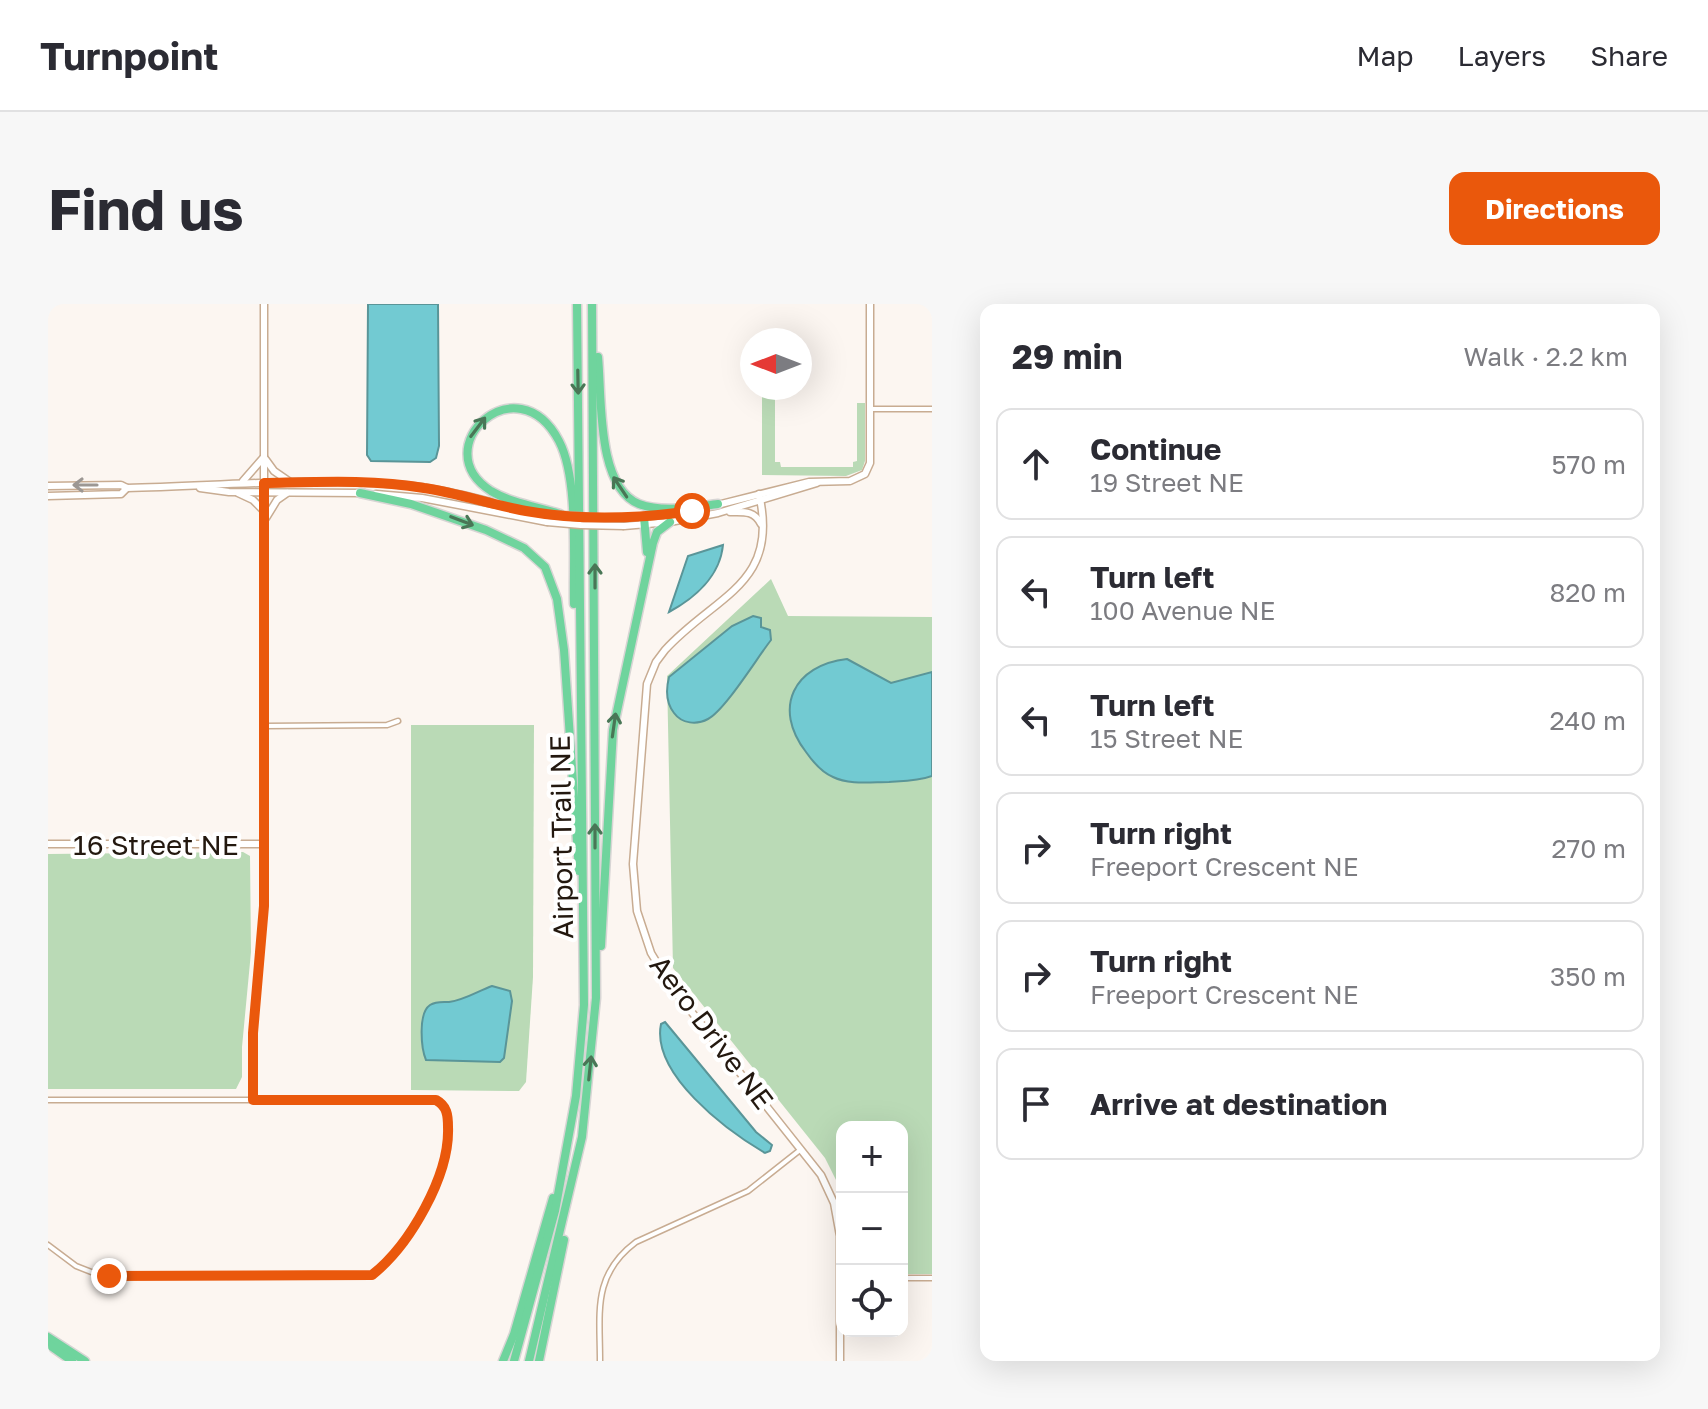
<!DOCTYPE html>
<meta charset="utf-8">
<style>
body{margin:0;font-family:"Golos Text",sans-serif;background:#f7f7f7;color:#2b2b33}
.controls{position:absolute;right:24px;bottom:24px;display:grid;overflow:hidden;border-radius:16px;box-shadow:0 8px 32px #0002}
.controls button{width:72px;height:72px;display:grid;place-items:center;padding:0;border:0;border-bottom:2px solid #e1e1e2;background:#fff;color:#2b2b33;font:40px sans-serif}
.compass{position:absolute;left:692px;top:24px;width:72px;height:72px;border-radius:50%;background:#fff;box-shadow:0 8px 32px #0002;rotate:270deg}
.stop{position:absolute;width:24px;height:24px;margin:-18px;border:6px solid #ea580c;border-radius:50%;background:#fff}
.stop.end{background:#ea580c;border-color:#fff;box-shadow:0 2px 8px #0008}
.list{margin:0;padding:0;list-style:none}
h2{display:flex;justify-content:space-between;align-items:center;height:104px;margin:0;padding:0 32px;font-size:34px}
h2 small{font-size:26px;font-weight:400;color:#7c7c81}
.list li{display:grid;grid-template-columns:52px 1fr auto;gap:24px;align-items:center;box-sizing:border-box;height:112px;margin:0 16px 16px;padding:0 16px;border:2px solid #e1e1e2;border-radius:16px}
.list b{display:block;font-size:30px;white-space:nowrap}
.list p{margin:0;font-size:26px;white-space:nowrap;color:#7c7c81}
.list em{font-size:26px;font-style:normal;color:#7c7c81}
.icon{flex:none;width:44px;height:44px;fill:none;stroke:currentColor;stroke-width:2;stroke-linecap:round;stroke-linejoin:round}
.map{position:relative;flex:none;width:884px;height:1057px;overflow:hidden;border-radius:16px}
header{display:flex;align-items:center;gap:48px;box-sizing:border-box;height:112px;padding:0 40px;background:#fff;border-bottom:2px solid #e1e1e2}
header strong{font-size:38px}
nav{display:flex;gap:44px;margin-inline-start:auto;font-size:28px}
.intro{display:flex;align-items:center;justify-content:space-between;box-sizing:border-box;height:192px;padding:0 48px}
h1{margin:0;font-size:56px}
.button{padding:20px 36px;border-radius:16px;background:#ea580c;color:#fff;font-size:28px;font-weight:700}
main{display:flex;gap:48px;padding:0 48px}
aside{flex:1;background:#fff;border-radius:16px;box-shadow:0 8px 32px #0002}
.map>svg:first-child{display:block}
.green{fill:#badab6}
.water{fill:#72cad2;stroke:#5a9598;stroke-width:2}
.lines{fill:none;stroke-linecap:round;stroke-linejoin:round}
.street-casing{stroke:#c8ac92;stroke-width:7}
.secondary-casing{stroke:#c8ac92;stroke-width:9}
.highway-casing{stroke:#d7d5d4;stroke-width:11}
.street{stroke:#fff;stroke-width:4}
.secondary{stroke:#fff;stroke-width:6}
.highway{stroke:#6fd49d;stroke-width:8}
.secondary-bridge-casing{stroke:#c8ac92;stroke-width:9;stroke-linecap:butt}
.secondary-bridge{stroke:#fff;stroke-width:6}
.oneway{stroke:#497656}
.oneway2{stroke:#9c9793}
.route{stroke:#ea580c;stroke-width:10}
.labels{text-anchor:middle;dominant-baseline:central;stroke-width:8;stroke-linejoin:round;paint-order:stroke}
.street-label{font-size:28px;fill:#23180f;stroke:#fff}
</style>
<header>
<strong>Turnpoint</strong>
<nav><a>Map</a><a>Layers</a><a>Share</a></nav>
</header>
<div class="intro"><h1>Find us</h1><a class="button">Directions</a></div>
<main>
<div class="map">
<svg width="884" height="1057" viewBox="0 0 884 1057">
<rect width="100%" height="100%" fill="#fcf6f1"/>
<g class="green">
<path d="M714,84H727V158H732L733,163H805V158L809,157V99H817V157L814,166L798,172L714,171Z"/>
<path d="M723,275L740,312L884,313V970H854V823H794V888L777,854L625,664L619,372Z"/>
<path d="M363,421H486L485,673L478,778L471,787L363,786Z"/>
<path d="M195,548L202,552L203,648L194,743V773L188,785H0V550Z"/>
</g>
<g class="water">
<path d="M320,0H390L391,142L388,154L382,158L323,157L319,151Z"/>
<path d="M675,241C672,272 647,294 621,308L640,252Z"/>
<path d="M705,312L713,314V323L722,326L723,336C709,354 677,406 660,415C649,421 634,420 626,409C618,399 618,385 621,373L684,322Z"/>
<path d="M799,355L843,379L884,368V472C870,477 856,477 841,478C823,478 801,481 785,473C773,468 765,458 758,448C724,404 746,361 799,355Z"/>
<path d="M444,682L462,687L464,697L456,754L452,758L378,756C373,744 370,709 382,701C388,697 395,698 401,698C417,696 430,687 444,682Z"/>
<path d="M617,718L708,828L724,841L722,847L717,849C678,826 603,770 613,720Z"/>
</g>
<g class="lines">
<defs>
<g id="street">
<path d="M822,105H884"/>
<path d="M217,422L339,421L350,417"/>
<path d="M0,796H384C397,799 399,806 400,819C403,870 363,939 324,971H51L28,962L0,941"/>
<path d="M205,796V729L216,602V540"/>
<path d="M854,974H884"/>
<path d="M552,1057C552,1008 544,971 588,938L700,887L752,846"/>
</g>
<g id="secondary">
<path d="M218,156L226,167L242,178"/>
<path d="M195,177L216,153"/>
<path d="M0,182L73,181L79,184C171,182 263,173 355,181C403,185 450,202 499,210"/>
<path d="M152,184L181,188L316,189"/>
<path d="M190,189L205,196L216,207"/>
<path d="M328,190L374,194L499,218"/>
<path d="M711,190C732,281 667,291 617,346L608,358L599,380L585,560L589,607L603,649L623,682L773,871L786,899L792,932V1057"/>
<path d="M0,192L73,190L79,184"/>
<path d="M669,201L761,178L802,177L817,170L822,159V0"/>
<path d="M682,208C695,208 706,206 713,220"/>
<path d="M218,214L229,196L239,189"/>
<path d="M576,215L638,208"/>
<path d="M576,222L622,218L670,209L769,179"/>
<path d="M0,540H216V0"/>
</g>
<g id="highway">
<path d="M550,53C554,91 548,183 591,200C615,209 645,203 670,200"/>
<path d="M312,189L363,200L438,226L476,244L497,263L509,295L516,346L531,567"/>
<path d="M512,210C490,203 463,199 443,187C376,144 469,57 511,137C531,175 525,256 526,300"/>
<path d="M596,213L599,248"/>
<path d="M553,642L565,426L605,239L609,228L622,218"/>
<path d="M0,1033L37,1057"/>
<path d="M0,1040L24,1057"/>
<path d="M455,1057L466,1030L505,894"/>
<path d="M466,1057L507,907L528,792L536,701L529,0"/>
<path d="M481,1057L534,833L548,694L544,0"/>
<path d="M491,1057L516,936"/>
</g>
</defs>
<use href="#street" class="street-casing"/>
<use href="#secondary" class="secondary-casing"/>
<use href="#highway" class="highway-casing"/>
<use href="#street" class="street"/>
<use href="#secondary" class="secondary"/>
<use href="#highway" class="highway"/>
<defs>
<g id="secondary-bridge">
<path d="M499,210L576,215"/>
<path d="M499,218L533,221L576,222"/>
</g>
</defs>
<use href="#secondary-bridge" class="secondary-bridge-casing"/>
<use href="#secondary-bridge" class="secondary-bridge"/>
</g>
<defs><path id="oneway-shaft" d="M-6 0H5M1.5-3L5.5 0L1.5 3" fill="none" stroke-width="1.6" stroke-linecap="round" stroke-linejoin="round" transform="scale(2)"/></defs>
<g class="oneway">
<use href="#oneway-shaft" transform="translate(530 78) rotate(89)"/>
<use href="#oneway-shaft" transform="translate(430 123) rotate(-53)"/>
<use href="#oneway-shaft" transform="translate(572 183) rotate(-124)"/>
<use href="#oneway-shaft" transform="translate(414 217) rotate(21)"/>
<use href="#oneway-shaft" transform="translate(547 272) rotate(-90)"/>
<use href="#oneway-shaft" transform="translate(566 421) rotate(-82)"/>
<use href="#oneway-shaft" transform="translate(547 532) rotate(-90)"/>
<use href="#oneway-shaft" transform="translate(542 764) rotate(-84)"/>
</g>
<use class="oneway2" href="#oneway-shaft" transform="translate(37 181) rotate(180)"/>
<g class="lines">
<path class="route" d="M61,972L324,971C362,941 402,871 400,823C400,811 399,802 388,796H205V729L216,602V179C269,178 324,175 376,184C411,189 444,201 478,207C534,217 588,215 644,207"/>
</g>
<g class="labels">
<g class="street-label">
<text transform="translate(513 533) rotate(-91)">Airport Trail NE</text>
<text x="108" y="540">16 Street NE</text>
<text transform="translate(664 728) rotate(53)">Aero Drive NE</text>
</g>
</g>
</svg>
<div class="controls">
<button>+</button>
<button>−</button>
<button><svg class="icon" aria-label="locate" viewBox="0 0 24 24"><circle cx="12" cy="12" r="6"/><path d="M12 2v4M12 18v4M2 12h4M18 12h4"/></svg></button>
</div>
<svg class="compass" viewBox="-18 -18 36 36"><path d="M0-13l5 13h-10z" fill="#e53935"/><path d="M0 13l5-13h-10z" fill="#7c7c81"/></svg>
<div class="stop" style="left:644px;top:207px"></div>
<div class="stop end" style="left:61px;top:972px"></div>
</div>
<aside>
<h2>29 min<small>Walk · 2.2 km</small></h2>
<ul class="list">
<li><svg class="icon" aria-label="ahead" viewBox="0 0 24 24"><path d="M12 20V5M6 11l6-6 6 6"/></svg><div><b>Continue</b><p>19 Street NE</p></div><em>570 m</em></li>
<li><svg class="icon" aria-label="left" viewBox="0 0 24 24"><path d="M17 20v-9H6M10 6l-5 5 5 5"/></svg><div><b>Turn left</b><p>100 Avenue NE</p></div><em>820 m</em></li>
<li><svg class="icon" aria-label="left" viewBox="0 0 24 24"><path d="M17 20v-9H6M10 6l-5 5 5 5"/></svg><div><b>Turn left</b><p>15 Street NE</p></div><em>240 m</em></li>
<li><svg class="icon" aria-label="right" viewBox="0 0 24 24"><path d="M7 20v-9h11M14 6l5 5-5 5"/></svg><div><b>Turn right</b><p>Freeport Crescent NE</p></div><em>270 m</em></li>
<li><svg class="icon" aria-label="right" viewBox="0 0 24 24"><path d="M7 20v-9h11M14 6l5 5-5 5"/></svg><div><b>Turn right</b><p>Freeport Crescent NE</p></div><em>350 m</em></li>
<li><svg class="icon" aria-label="arrive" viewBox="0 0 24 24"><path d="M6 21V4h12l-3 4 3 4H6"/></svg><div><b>Arrive at destination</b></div></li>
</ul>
</aside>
</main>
